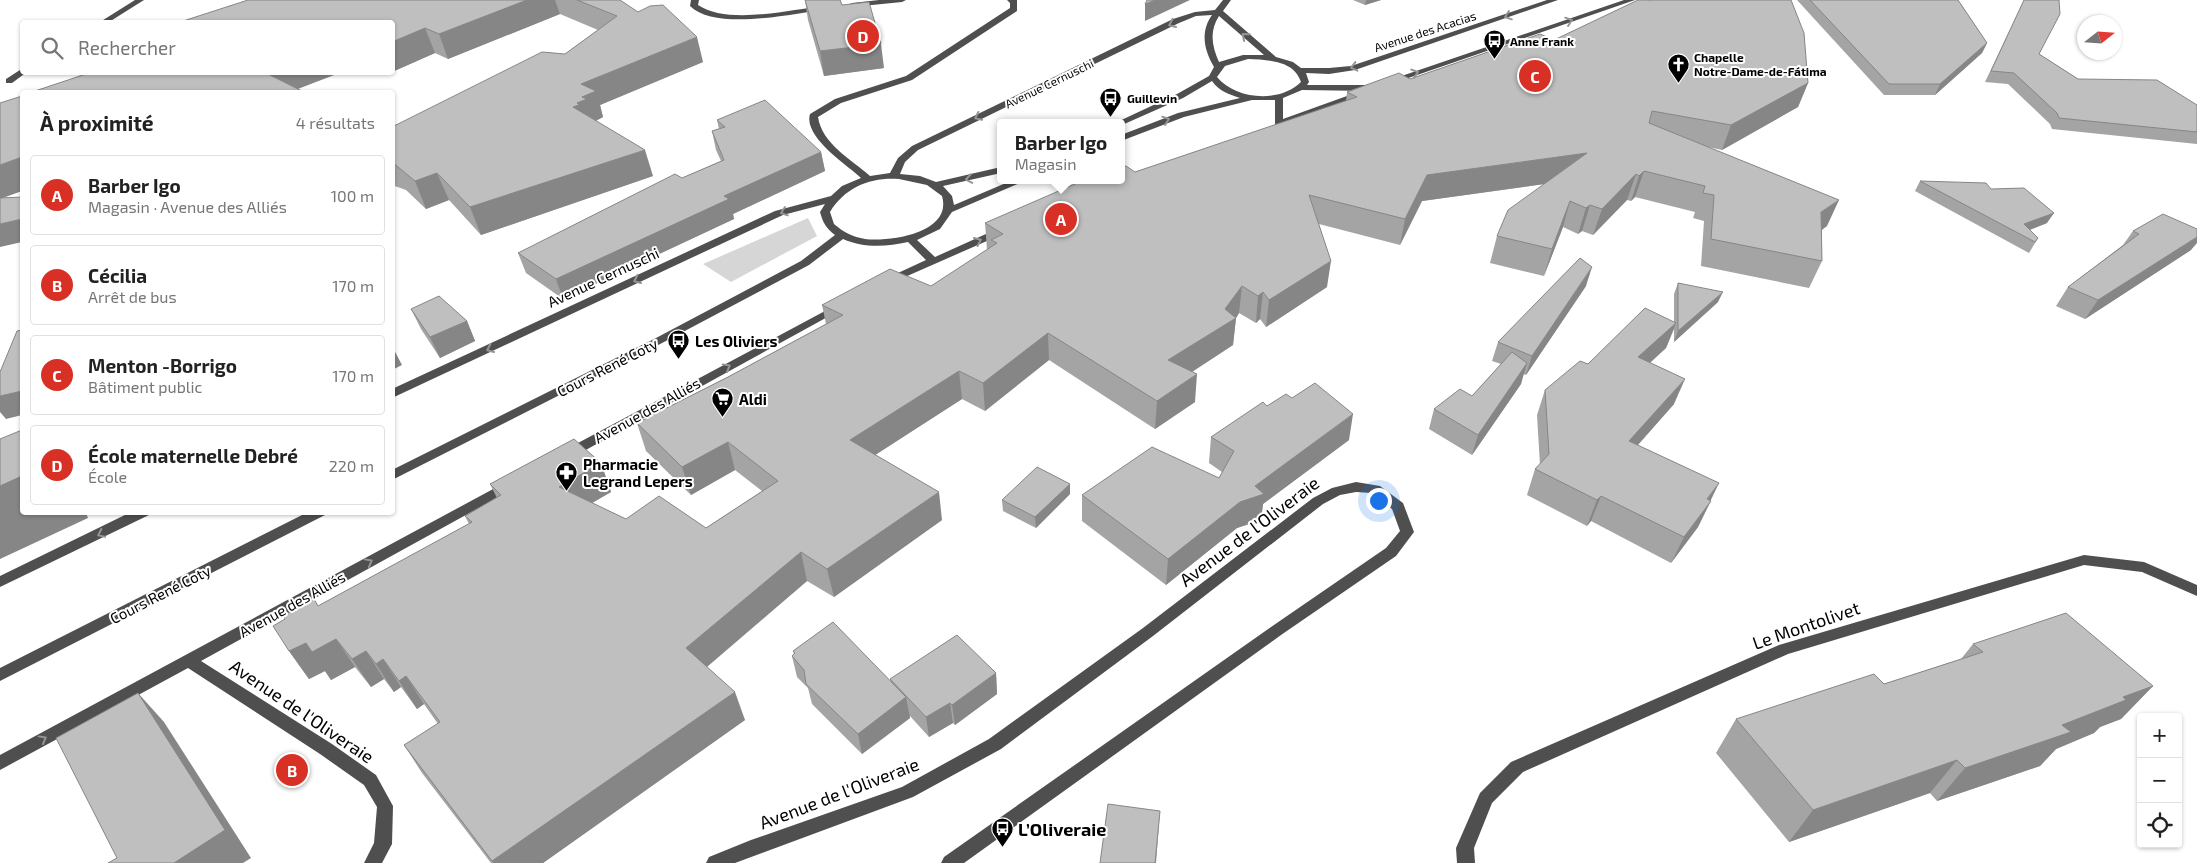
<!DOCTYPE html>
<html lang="fr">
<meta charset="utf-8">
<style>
body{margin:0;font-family:"Exo 2",sans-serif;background:#f6f6f6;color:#222}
.controls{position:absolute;right:15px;bottom:15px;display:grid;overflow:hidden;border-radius:5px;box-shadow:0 1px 4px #0004}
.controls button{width:45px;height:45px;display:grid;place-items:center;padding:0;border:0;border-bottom:1px solid #e0e0e0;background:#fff;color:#222;font:25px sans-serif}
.compass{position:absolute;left:2077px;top:15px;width:45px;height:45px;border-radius:50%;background:#fff;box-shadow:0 1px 4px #0004;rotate:73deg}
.you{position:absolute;left:1378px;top:500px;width:18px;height:18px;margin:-12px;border:4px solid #fff;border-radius:50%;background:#1a73e8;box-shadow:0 0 0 8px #1a73e833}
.badge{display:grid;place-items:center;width:32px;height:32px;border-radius:50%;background:#d93025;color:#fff;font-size:16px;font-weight:700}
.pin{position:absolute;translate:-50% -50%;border:2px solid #fff;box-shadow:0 1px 5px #0006}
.popup{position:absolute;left:997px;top:119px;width:128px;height:65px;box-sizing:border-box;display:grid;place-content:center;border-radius:5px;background:#fff;filter:drop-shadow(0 1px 4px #0005);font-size:16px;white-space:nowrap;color:#767676}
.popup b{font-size:19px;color:#222}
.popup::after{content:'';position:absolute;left:50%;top:100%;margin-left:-10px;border:10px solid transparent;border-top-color:#fff}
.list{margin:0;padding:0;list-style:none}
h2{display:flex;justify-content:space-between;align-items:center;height:65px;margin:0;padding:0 20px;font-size:21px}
h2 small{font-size:16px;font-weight:400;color:#767676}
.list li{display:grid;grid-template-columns:32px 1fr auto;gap:15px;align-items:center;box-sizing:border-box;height:80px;margin:0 10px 10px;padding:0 10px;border:1px solid #e0e0e0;border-radius:5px}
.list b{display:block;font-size:19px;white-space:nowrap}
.list p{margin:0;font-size:16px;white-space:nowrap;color:#767676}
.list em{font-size:16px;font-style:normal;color:#767676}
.icon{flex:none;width:28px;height:28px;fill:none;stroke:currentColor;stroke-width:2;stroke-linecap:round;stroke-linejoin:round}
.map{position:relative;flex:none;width:2197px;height:863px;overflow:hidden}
.search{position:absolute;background:#fff;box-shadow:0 1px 4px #0004;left:20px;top:20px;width:375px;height:55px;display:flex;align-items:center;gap:12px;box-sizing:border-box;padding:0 18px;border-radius:5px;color:#767676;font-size:19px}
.panel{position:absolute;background:#fff;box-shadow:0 1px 4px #0004;left:20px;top:90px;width:375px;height:425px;border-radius:5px}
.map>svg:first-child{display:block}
.green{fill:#d6d6d6}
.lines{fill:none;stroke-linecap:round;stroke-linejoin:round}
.minor{fill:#4f4f4f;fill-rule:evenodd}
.wall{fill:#a4a4a4}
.shaded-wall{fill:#868686}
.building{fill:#bfbfbf;stroke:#868686}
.oneway{stroke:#959595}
.labels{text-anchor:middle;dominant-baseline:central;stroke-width:4;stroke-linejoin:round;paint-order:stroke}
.far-street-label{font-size:12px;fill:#000;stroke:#fff}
.far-poi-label{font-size:12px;font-weight:bold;fill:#000;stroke:#fff;text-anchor:start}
.street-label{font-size:15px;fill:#000;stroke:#fff}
.poi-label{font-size:15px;font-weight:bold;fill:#000;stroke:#fff;text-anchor:start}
.near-street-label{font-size:18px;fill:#000;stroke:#fff}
.near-poi-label{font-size:18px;font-weight:bold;fill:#000;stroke:#fff;text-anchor:start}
</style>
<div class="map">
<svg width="2197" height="863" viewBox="0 0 2197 863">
<rect width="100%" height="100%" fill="#fff"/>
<path class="green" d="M808,218L817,236L731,282L703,264Z"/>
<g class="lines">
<g class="minor">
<path d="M135,0H144L109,22H100Z"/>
<path d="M691,0H699L698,5C727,25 789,10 823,6L827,8L823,10C791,14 715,31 690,6Z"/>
<path d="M879,0H906L902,2L852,7L848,5L852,3Z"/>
<path d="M1007,0H1017V11L912,80L841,103L818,117C822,144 851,159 870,176L890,173L898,158L912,146L1173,19L1195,12L1215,10L1223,0H1231L1223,11L1276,57L1293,62L1301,68H1329L1351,66L1547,0H1558L1355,70L1329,74L1306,73L1309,82L1307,85H1369L1373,88L1369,91L1302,90L1283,98V119L1358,92L1365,94L1282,126L1275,124V100H1252L1184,117L1121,141V135L1178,113L1240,98C1228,94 1219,91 1212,81L1183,98L1122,125L1121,123H1115L1177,94L1209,76L1214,67C1204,50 1200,32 1212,15L1196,16L1179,23L918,150L905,162L900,174L920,176L936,182L1001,167V173L943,186L952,196L954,205L1013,180H1027L952,212L940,229L917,240L935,257L997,229H1005V233L889,284L885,283L884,281L885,279L926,260L908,242C886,247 863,248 843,239L809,265L664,342L392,480V470L656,338L801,261L835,235C826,228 823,223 820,212L825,204L783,215L392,398V389L775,211L831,196L842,186L861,178C847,165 803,137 810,114L835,99L906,76L1010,8V3ZM1219,16L1264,55H1243L1219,62C1212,47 1209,31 1219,16ZM1248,59C1268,60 1294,60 1301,82C1280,103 1236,100 1217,77L1225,66ZM899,179L927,185L942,196C953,233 890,242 865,239C853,237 843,232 834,224L830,212C845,187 871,177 899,179Z"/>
<path d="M1624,0H1635L1391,84L1384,82Z"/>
<path d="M20,70L27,72L12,83H6V79Z"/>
<path d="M838,304L844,307L842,309L573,457H563L562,454L563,451Z"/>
<path d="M508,481L513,483L515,486L513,489L201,661L332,744L376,775L393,806L392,844L382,863H364L374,843L377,807L364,785L320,754L188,668L0,770V755Z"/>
<path d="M1356,482L1380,486L1403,503L1414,532L1396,556L1281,635L964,863H941L944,857L1271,627L1386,548L1400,531L1392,509L1372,493L1356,492L1340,495L1323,504L1153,636L1001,749L913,797L735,863H706L709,857L751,840L902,787L989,739L1143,628L1313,498L1332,488Z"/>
<path d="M131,512H150L149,515L0,587V576Z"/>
<path d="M308,512H326L325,515L0,681V668Z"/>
<path d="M2084,555L2144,562L2197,585V596L2142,572L2084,565L1788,654L1523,772L1492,803L1474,848L1475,863H1457L1456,848L1480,793L1511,762L1779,645Z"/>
</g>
</g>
<g class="wall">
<path d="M248,0H620L703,62L600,105L603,117L596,121L653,176L481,235L449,200L426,209L406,190L392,185V127L565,54L598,30L560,14L448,59L435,53L392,72V22Z"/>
<path d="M805,0H840L842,5L884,68L824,76L808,20Z"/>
<path d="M1353,0H1381L1365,5Z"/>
<path d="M1797,0H1958L1987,43L1982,53L1935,95H1884Z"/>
<path d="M2024,0H2059L2039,54L2078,79L2197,105V144L2052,129L2050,124L2008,84L1985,82Z"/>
<path d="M1554,40L1808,83L1798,107L1722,150L1708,147L1827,226L1822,230V261L1809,288L1701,266L1704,221L1693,218L1695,212L1635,197L1631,201L1627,200L1593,235L1582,231L1578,234L1563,227L1544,276L1490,263L1497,236L1545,184L1422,201L1400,245L1319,224L1327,287L1266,327L1260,319L1256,323L1239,313L1236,318L1233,345L1192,372L1195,402L1155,429L1049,360L985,411L962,399L875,455L942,520L834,597L807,581L707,667L745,720L543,863H491L422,773L404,745L438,724L424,704L417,709L401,687L394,692L384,679L371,687L355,667L331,680L325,671L309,679L289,651L319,606L469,524L465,516L497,498L490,484L601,463L611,492L592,503L626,519L706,528L762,491L735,470L691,495L646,451L637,423L728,377L826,324L822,305L931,286L987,250L985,223L1135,172L1346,101L1347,92L1410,79Z"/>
<path d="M717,120L821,152L825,171L733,214L734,219L563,299L526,273L518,253L682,178L721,161L716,150L712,131L719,129Z"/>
<path d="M1920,181L1991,189L2047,223L2030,230L2038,238L2029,253L1915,191Z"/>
<path d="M2133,231L2191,250L2085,319L2056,306L2068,287L2123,245Z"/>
<path d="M1678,283L1718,302L1674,342V329L1666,348L1650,363L1674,404L1638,445L1711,501L1698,527L1671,563L1591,521L1587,526L1527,495L1535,469L1540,465L1537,415L1545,390L1588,364L1674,322V294Z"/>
<path d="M1586,286L1526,375L1523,374L1521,384L1472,455L1429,429L1434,409L1472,396L1501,364L1492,361L1498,342Z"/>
<path d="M411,309L467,321L475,341L440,358L421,329Z"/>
<path d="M1267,406L1349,440L1263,504L1261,520L1237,528L1166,585L1082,521V495L1219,478L1222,472L1209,463L1211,437Z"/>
<path d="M1070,484V494L1036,528L1003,511L1002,500Z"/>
<path d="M1973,644L2153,686L2121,719L2100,727L2094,733L2056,749L2040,766L1937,801L1930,793L1789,842L1716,753L1736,719L1884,684L1961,659Z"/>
<path d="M793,651L891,681L890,679L996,673L997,694L955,725L953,723L929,737L910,716V718L862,754L812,704L808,688L797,677L792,656L794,654Z"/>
</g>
<g class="shaded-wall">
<path d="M527,0H555L560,14L448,59L439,34Z"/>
<path d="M1155,0H1190L1145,21V4Z"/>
<path d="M1366,0H1381L1365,5Z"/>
<path d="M425,28L435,53L392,72V42Z"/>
<path d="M697,37L703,62L600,105L603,117L593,122L573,107L577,103L581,84Z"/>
<path d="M1987,43L1982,53L1935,95L1940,84Z"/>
<path d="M881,44L884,68L824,76L820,51Z"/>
<path d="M263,72H342L290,92Z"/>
<path d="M1808,83L1798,107L1722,150L1731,125Z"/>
<path d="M645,150L653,176L481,235L470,207Z"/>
<path d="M821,152L825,171L733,214L734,219L563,299L556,279L724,196Z"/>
<path d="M1587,153L1580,179L1422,201L1400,245L1405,219L1427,175Z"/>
<path d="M22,157V191L0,199V165Z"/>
<path d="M1644,171L1635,197L1631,201L1639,176Z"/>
<path d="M437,173L449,200L426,209L415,181Z"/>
<path d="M1636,174L1627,200L1593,235L1602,209Z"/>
<path d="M1839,200L1827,226L1809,238L1821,212Z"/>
<path d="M1570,201L1563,227L1544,276L1552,249Z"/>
<path d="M1590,205L1582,231L1578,234L1586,208Z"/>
<path d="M2054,213L2047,223L2018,234L2024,224Z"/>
<path d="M22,219V242L0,247V224Z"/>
<path d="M2197,237V243L2191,250L2085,319L2098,300Z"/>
<path d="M1331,261L1327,287L1266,327L1269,300Z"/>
<path d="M1592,267L1586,286L1526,375L1532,356Z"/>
<path d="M1242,286L1239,313L1236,318L1233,345L1167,388L1168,360L1225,309Z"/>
<path d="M1263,292L1260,319L1256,323L1258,296Z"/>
<path d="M1723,292L1718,302L1674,342L1678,331Z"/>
<path d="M467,321L475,341L440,358L430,337Z"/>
<path d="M1676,323L1666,348L1628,382L1638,357Z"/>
<path d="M1048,333L1049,360L985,411L983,383Z"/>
<path d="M392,346L402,365L392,370Z"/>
<path d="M1527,363L1521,384L1472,455L1478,435Z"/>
<path d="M959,371L962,399L855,468L850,440Z"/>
<path d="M1197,374L1195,402L1155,429L1157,401Z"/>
<path d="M1685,379L1674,404L1619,466L1629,441Z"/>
<path d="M22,391V415L6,419L0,412V396Z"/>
<path d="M1353,414L1349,440L1263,504L1261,520L1237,528L1166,585L1168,559L1255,486Z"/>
<path d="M728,442L735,470L691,495L682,467Z"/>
<path d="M0,443L22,476V512H88L86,513L88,518L0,559Z"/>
<path d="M601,463L611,492L571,515L559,487Z"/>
<path d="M1719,483L1698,527L1671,563L1684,537L1707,499Z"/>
<path d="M1070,484V494L1036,528L1035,517Z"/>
<path d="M939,492L942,520L834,597L827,569Z"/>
<path d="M1601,496L1591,521L1587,526L1597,500Z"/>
<path d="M801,552L807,581L696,676L686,648Z"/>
<path d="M336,639L355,667L331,680L325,671L309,679L289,651L306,643Z"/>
<path d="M366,651L384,679L371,687L352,659Z"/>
<path d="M383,659L401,687L394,692L376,664Z"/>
<path d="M996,673L997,694L955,725L952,705Z"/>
<path d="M406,676L424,704L417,709L399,681Z"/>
<path d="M2153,686L2121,719L2100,727L2094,733L2056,749L2040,766L1937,801L1965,768L2123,697Z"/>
<path d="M735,692L745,720L543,863H493L492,861Z"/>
<path d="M138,693L164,722L251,858L243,863H174Z"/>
<path d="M906,697L910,718L862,754L858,734Z"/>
<path d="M950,703L953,723L929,737L926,717Z"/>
<path d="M1957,760L1930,793L1789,842L1813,810Z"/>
<path d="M1160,811L1156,863H1155Z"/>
</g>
<g class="building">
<path d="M248,0H527L439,34L425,28L392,42V22H180Z"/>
<path d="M577,0H620L638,12L650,6L663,5L697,37L581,84L596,91L582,97L587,99L577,103L579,105L573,107L645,150L470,207L437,173L415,181L392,162V127L542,52L565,54L617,16Z"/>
<path d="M805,0H840L842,5L869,2L881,44L820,51Z"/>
<path d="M1147,0H1155L1145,4Z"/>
<path d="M1638,0H1648L1650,1L1652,0H1791L1804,33L1808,83L1731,125L1652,111L1649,123L1839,200L1821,212L1822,261L1711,239L1714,195L1703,193L1705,186L1644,171L1639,176L1636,174L1602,209L1590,205L1586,208L1570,201L1552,249L1497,236L1508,210L1587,153L1427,175L1405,219L1309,195L1331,261L1269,300L1263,292L1258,296L1242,286L1225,309L1236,318L1168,360L1197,374L1157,401L1048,333L983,383L959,371L850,440L939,492L827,569L801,552L686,648L735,692L492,861L404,745L440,722L406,676L399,681L383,659L376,664L366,651L352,659L336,639L312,652L306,643L289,651L273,626L285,619L283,616L314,599L318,606L472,522L465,516L501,495L490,484L574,439L601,463L559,487L626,519L659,496L706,528L778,481L728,442L682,467L637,423L728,377L843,315L822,305L890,269L931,286L997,243L991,240L1003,234L985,223L1084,180H1121V167L1126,166L1135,172L1357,97L1347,92L1399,73L1410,79L1540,34L1554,40Z"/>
<path d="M1810,0H1958L1987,43L1940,84H1889Z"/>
<path d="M2024,0H2059L2060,14L2039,54L2078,79L2157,80L2197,105V132L2059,118L2057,113L2014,73L1991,71Z"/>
<path d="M92,72H264L304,92H32Z"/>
<path d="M22,96V157L0,165V103Z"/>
<path d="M765,100L821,152L724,196L729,199L556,279L518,253L675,174L682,178L724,160L712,131L725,127L717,120Z"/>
<path d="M1920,181L1986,183L1991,189L2024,188L2054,213L2024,224L2038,238L2035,242Z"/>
<path d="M22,197V219L0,224V198Z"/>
<path d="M2163,214L2197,229V237L2098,300L2068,287L2139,234L2133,231Z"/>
<path d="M1580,258L1592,267L1532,356L1498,342Z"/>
<path d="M1678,283L1723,292L1678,331Z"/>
<path d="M439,296L467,321L430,337L411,309Z"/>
<path d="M1645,308L1676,323L1638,357L1685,379L1629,441L1719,483L1707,499L1711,501L1684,537L1601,496L1597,500L1535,469L1549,454L1545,390L1580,361L1588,364Z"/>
<path d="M22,330V391L0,396V372L17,331Z"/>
<path d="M1512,352L1527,363L1478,435L1434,409L1460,389L1472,396Z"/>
<path d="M1315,383L1353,414L1255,486L1264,494L1240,502L1168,559L1082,495L1152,447L1219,478L1234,451L1211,437L1263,402L1267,406L1286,394L1292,398Z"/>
<path d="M22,430V476L0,486V439Z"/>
<path d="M1037,467L1070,484L1035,517L1002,500Z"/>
<path d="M2066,613L2153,686L2123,697L2126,700L2062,725L2071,732L1965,768L1957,760L1813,810L1736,719L1874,674L1884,684L1983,652L1973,644Z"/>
<path d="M833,622L906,697L858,734L806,684L804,670L792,656L795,653L793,651Z"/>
<path d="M957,635L996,673L952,705L950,703L926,717L890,679Z"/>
<path d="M138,693L225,830L174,863H108L117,858L56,738Z"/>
<path d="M1108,804L1160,811L1155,863H1100Z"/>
</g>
<defs><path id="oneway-chevron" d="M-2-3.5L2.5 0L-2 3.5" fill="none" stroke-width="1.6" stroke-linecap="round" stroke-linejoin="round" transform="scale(1.25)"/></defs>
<g class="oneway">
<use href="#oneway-chevron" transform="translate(1508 16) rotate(161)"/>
<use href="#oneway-chevron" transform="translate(1569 21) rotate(-19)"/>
<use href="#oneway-chevron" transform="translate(1172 24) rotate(156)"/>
<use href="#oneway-chevron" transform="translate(1245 36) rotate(-140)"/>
<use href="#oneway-chevron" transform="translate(1354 67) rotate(166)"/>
<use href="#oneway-chevron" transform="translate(1415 73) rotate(-18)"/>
<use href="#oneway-chevron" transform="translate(978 117) rotate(154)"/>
<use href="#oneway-chevron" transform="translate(1166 120) rotate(-19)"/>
<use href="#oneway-chevron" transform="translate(969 179) rotate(170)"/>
<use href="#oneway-chevron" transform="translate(784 212) rotate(161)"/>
<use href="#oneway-chevron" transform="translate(978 241) rotate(-24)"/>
<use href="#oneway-chevron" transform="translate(637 280) rotate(155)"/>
<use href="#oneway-chevron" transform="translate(490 349) rotate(155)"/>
<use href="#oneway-chevron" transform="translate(727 367) rotate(-29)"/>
<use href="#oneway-chevron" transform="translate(101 534) rotate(154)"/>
<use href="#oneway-chevron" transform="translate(369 562) rotate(-29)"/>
<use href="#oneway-chevron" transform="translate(43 739) rotate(-29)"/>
</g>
<defs>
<symbol id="bus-pin" viewBox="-11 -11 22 30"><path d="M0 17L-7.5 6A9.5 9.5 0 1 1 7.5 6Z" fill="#000" stroke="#fff"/><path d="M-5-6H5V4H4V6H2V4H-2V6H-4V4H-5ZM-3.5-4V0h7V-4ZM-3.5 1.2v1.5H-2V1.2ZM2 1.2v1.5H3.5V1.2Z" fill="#fff"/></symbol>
<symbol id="church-pin" viewBox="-11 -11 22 30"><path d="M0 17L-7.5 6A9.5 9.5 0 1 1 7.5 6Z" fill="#000" stroke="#fff"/><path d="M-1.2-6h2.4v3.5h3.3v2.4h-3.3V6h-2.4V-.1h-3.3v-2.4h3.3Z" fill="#fff"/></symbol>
<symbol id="supermarket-pin" viewBox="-11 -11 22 30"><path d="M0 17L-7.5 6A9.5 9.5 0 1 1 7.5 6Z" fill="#000" stroke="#fff"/><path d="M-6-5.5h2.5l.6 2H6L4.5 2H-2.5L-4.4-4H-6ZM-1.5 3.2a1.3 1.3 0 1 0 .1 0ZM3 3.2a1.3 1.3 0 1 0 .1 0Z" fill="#fff"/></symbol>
<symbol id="pharmacy-pin" viewBox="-11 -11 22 30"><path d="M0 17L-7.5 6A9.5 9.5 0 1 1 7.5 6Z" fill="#000" stroke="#fff"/><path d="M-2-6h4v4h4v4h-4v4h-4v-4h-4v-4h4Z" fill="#fff"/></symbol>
</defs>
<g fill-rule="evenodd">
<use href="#bus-pin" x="1482" y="28" width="25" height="34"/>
<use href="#church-pin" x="1666" y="52" width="25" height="34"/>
<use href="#bus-pin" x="1098" y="86" width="25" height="34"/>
<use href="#bus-pin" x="666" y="328" width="25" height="34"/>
<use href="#supermarket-pin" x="710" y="386" width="25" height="34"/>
<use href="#pharmacy-pin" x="554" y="460" width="25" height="34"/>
<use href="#bus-pin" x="990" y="816" width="25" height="34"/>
</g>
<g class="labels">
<g class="far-street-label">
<text transform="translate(1425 31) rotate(-18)">Avenue des Acacias</text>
<text transform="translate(1049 83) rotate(-26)">Avenue Cernuschi</text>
</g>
<g class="far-poi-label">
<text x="1510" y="41">Anne Frank</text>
<text x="1694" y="57">Chapelle<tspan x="1694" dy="14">Notre-Dame-de-Fátima</tspan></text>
<text x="1127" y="98">Guillevin</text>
</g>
<g class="street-label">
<text transform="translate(603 277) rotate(-25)">Avenue Cernuschi</text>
<text transform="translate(607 367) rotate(-27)">Cours René Coty</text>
<text transform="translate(647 410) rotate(-29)">Avenue des Alliés</text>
<text transform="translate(160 594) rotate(-27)">Cours René Coty</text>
<text transform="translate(292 604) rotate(-29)">Avenue des Alliés</text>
</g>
<g class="poi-label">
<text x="695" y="341">Les Oliviers</text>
<text x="739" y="399">Aldi</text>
<text x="583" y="464">Pharmacie<tspan x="583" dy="17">Legrand Lepers</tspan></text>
</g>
<g class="near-street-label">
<text transform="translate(1249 531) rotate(-37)">Avenue de l'Oliveraie</text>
<text transform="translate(1806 625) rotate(-19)">Le Montolivet</text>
<text transform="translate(302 711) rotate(34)">Avenue de l'Oliveraie</text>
<text transform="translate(839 793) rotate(-21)">Avenue de l'Oliveraie</text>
</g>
<g class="near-poi-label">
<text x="1018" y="829">L’Oliveraie</text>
</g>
</g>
</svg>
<div class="controls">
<button>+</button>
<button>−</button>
<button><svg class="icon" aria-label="locate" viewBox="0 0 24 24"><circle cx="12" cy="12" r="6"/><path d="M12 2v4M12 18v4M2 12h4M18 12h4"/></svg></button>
</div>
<svg class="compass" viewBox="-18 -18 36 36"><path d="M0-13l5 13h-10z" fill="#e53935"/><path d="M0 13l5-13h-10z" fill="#767676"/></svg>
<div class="you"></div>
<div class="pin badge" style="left:1061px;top:219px">A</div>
<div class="popup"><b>Barber Igo</b>Magasin</div>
<div class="pin badge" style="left:292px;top:770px">B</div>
<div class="pin badge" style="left:1535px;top:76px">C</div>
<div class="pin badge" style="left:863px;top:36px">D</div>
<div class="search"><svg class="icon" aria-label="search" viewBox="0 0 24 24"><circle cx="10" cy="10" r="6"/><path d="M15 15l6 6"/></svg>Rechercher</div>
<section class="panel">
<h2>À proximité<small>4 résultats</small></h2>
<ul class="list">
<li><span class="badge">A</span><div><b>Barber Igo</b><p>Magasin · Avenue des Alliés</p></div><em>100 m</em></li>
<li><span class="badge">B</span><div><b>Cécilia</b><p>Arrêt de bus</p></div><em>170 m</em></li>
<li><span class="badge">C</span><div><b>Menton -Borrigo</b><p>Bâtiment public</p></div><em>170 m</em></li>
<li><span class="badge">D</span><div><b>École maternelle Debré</b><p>École</p></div><em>220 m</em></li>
</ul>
</section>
</div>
